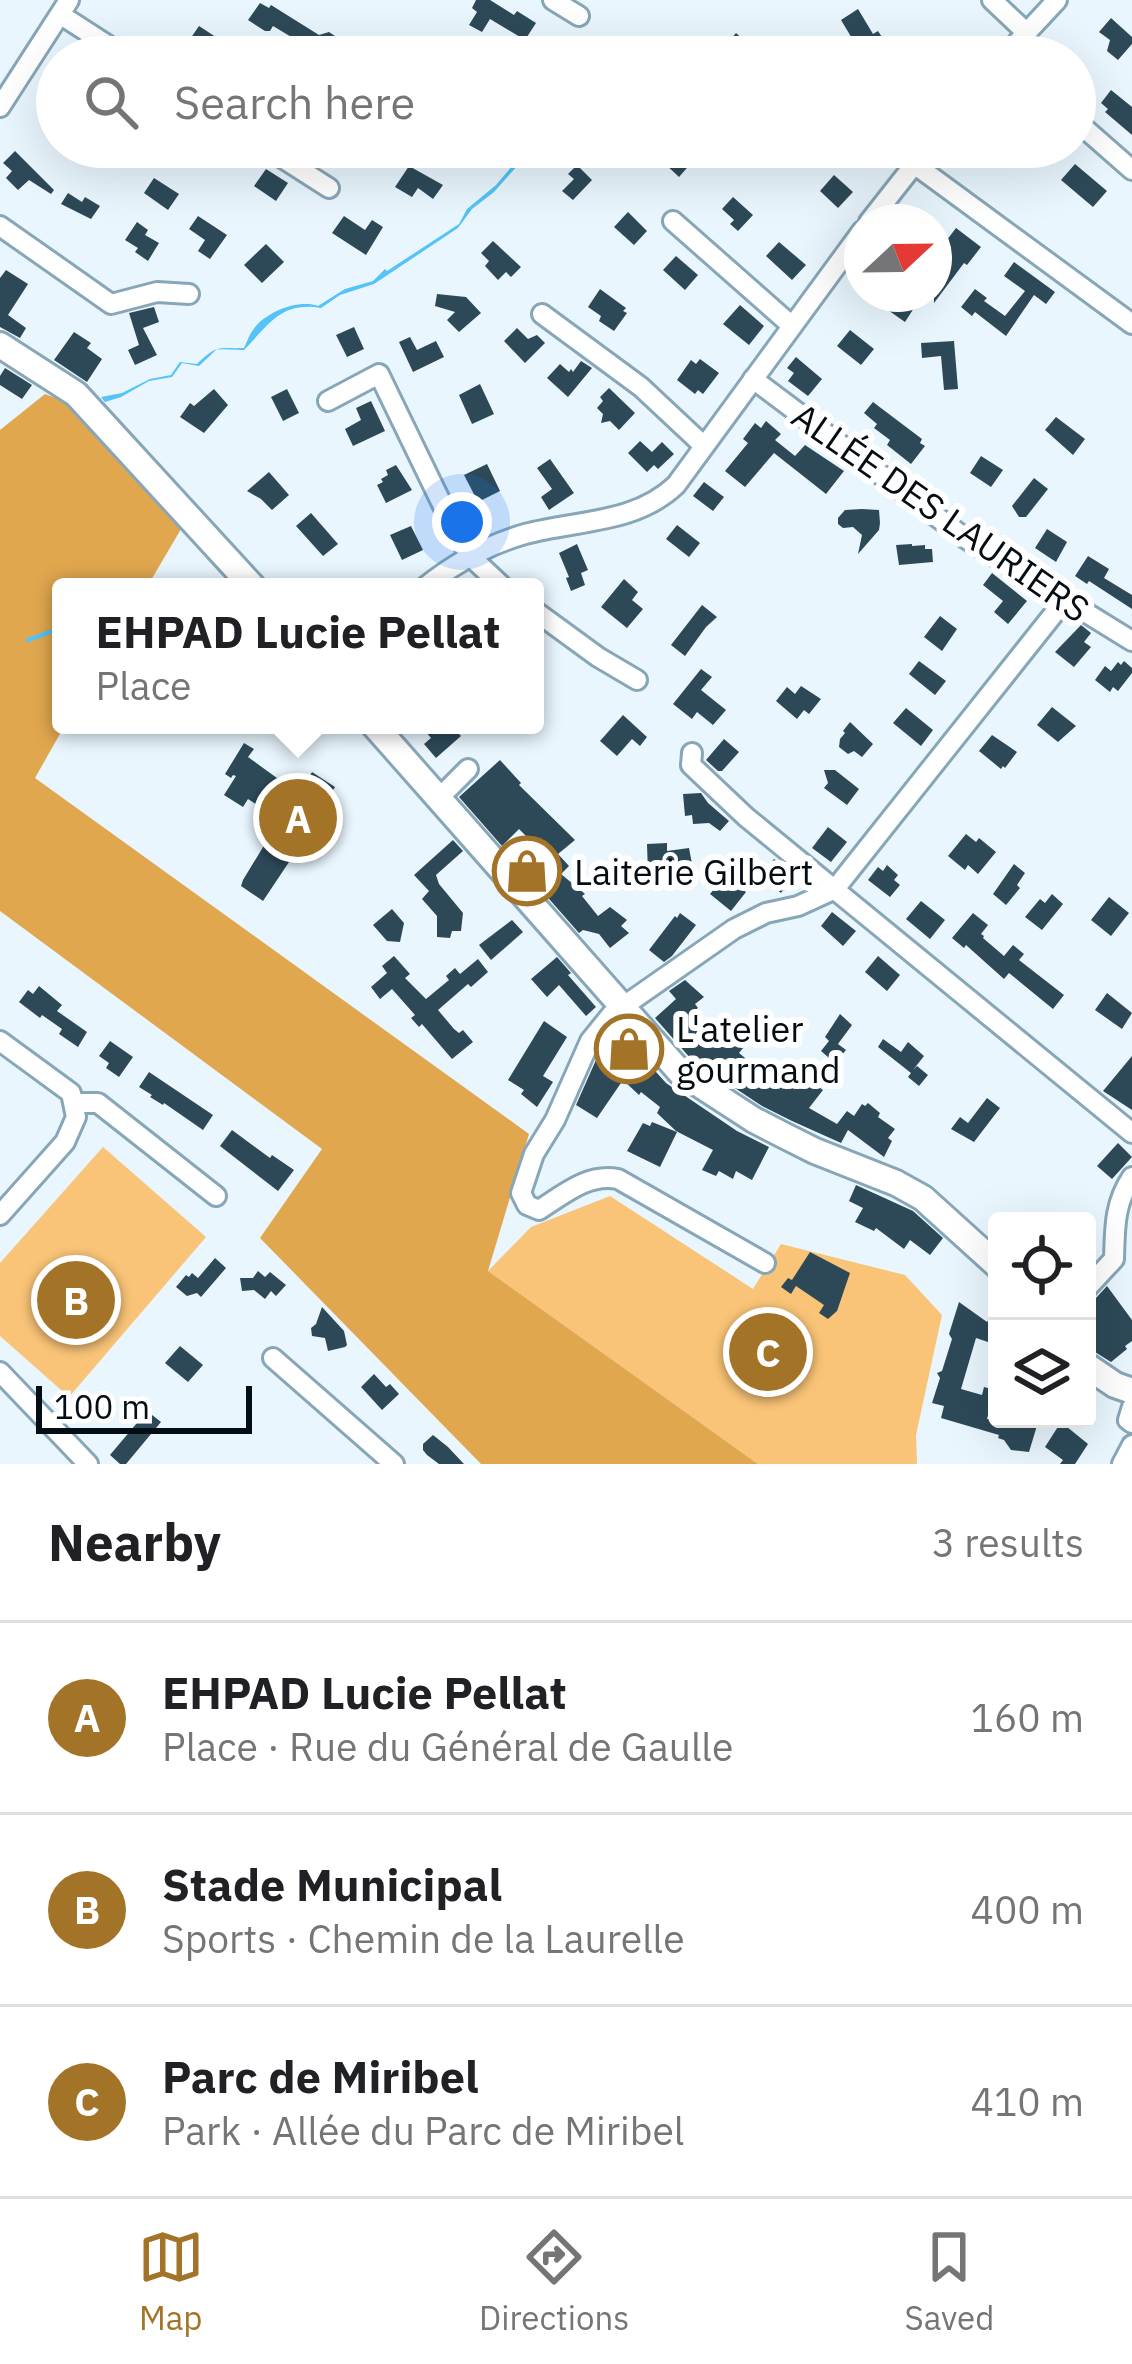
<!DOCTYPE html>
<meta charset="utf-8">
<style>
body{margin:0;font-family:"IBM Plex Sans",sans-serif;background:#f6f6f6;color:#202124}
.controls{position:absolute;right:36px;bottom:36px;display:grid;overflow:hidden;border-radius:12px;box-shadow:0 12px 48px #0002}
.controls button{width:108px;height:108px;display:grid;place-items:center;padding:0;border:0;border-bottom:3px solid #e0e0e0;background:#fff;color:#202124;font:60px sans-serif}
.compass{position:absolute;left:844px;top:204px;width:108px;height:108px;border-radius:50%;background:#fff;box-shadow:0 12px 48px #0002;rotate:68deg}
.scale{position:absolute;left:36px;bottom:30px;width:216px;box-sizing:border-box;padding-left:12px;border:6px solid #030d13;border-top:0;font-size:33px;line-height:42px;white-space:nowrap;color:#030d13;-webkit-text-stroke:9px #fff;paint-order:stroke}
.you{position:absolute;left:462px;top:522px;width:42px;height:42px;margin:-30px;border:9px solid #fff;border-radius:50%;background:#1a73e8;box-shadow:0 0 0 18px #1a73e833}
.badge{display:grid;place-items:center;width:78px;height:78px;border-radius:50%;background:#a37428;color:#fff;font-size:39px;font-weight:700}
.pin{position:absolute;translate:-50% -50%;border:6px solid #fff;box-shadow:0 3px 12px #0006}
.popup{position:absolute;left:52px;top:578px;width:492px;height:156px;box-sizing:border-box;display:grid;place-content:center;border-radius:12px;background:#fff;filter:drop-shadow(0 3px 9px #0005);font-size:39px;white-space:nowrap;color:#757577}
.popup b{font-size:45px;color:#202124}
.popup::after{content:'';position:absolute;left:50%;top:100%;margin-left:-24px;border:24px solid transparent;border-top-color:#fff}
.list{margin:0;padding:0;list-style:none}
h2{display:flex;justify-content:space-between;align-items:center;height:156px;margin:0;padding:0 48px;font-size:51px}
h2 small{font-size:39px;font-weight:400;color:#757577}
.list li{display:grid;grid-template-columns:78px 1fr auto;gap:36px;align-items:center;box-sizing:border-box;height:192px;padding:0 48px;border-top:3px solid #e0e0e0}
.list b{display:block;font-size:45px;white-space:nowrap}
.list p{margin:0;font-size:39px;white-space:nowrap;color:#757577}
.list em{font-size:39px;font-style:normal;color:#757577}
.icon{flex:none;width:66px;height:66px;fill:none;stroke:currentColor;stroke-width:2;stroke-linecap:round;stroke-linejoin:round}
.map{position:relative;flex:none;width:1132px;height:1464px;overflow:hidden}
.search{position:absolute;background:#fff;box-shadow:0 12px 48px #0002;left:36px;right:36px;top:36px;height:132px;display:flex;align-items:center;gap:30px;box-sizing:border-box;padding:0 42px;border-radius:66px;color:#757577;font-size:45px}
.sheet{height:732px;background:#fff}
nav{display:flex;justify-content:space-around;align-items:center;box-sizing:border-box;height:168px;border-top:3px solid #e0e0e0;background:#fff;font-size:33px;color:#757577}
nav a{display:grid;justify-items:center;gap:6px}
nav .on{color:#a37428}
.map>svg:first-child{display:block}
.green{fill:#f9c477}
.forest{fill:#e1a74f}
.water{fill:#54c3f7}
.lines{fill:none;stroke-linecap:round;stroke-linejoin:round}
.stream{stroke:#54c3f7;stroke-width:4.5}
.building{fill:#2d4958}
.minor-casing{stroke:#87a6b7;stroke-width:24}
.major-casing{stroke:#87a6b7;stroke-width:30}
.minor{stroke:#fff;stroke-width:18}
.major{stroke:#fff;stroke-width:24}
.labels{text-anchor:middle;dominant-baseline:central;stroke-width:12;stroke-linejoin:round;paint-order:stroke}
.street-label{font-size:36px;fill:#030d13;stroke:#fff}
.poi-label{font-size:36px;fill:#030d13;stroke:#fff;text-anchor:start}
</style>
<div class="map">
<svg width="1132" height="1464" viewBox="0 0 1132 1464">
<rect width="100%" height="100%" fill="#e9f6fe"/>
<g class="green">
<path d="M103,1147L206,1237L69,1397L0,1336V1263Z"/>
<path d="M610,1196L753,1289L781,1244L905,1275L942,1315L916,1435L917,1464H758L488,1271L531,1227Z"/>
</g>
<path class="forest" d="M45,394L109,418L191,512L147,587H61V725H65L35,778L529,1134L488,1271L758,1464H481L260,1238L322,1149L0,911V430Z"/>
<path class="water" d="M528,147H534L494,192L472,209L458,228L374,284L340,295L321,308C280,301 268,326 244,350L217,349L199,366L182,363L172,377L149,381L121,397L105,402L101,397L122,393L150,379L171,375L180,362L197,364C218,344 217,349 244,348C247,342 249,335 253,330C265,312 298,299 318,306L345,289L373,281L385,269L387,271L459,224L467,209L496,185Z"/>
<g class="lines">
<path class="stream" d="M28,640L61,628"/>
</g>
<g class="building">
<path d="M476,0H490L514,15L517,11L536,23L525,40L490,19L482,32L469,25L477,12L472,8Z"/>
<path d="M260,3L269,8L271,5L319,35L329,32L344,42L334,57H315L304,50L306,47L298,41L273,26L270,31H265L248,20Z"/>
<path d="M858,9L873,34L878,31L889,48L876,57H854L847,44L853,40L841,20Z"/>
<path d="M1111,18L1132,37V44L1118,60L1107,51L1110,40L1099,32Z"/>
<path d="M199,26L225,43L215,57H205L186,45Z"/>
<path d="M736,33L747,43L753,36L767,49L760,57H731L722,49Z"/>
<path d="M1111,90L1132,107V135L1105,112L1108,109L1101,103Z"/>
<path d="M647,147H677L693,161L679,177Z"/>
<path d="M15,151L54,190L51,194L29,180L18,190L6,178L12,171L3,163Z"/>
<path d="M1075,164L1107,191L1093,207L1061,180Z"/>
<path d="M577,165L592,180L573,200L562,191L574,179L568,174Z"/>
<path d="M409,166L443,185L433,199L418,188L412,197L395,187Z"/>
<path d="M266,169L288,183L276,201L254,186Z"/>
<path d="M834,175L853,192L838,208L820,191Z"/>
<path d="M154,178L179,194L168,210L144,193Z"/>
<path d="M68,193L82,202L85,197L100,206L91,219L61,204Z"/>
<path d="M733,197L753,215L738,231L730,224L734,220L722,209Z"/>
<path d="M628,212L647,231L634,245L614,227Z"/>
<path d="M198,216L227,235L210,259L198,251L205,240L189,229Z"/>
<path d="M344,216L365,230L372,220L383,227L366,255L332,233Z"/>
<path d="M137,222L148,230L145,235L159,243L148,261L135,252L138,248L125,240Z"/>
<path d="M956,228L981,247L967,265L964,263L934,303V257Z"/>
<path d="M493,241L521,267L511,277L506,272L498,280L485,266L489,261L481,253Z"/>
<path d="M779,242L806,265L792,280L766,256Z"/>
<path d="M266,244L284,262L262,283L244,265Z"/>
<path d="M676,256L698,275L685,290L663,270Z"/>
<path d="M1014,262L1055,292L1046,304L1034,295L1006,336L975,312L972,316L961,307L975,289L987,298L984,301L1005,316L1025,291L1004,276Z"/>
<path d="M6,270L28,284L8,315L26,328L20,338L0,327V278Z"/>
<path d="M600,289L626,308L623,311L627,313L614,331L599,321L601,316L588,307Z"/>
<path d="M437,294L466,297L481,313L459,332L447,320L455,312L435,306Z"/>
<path d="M866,294H923L905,322L885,308H881Z"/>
<path d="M740,305L764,326L749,345L723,324Z"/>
<path d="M154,307L159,322L143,328L157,355L135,365L128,350L139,345L129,313Z"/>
<path d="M354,327L364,349L347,357L336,335Z"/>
<path d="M517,328L528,339L537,335L545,343L525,363L504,341Z"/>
<path d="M850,330L874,349L861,365L837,346Z"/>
<path d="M74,332L91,343L87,348L102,359L87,382L54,360Z"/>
<path d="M410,337L417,350L436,341L444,357L413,372L399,342Z"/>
<path d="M954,341L958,389L944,390L941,356L922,358L921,343Z"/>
<path d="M796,357L822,379L808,396L788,381L794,373L787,368Z"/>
<path d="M700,359L719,373L703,394L698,390L695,394L677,380L691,360L696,364Z"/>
<path d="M581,361L592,368L568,397L547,378L560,364L569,372L571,369L573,372Z"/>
<path d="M5,368L32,385L22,399L0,385V376Z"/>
<path d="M480,384L494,414L472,424L459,395Z"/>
<path d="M609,388L635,413L619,430L610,421L601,423L603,414L597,408L603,401L600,397Z"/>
<path d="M214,389L228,405L204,433L180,417L190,403L194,406Z"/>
<path d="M287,389L299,413L283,421L271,397Z"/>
<path d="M371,401L385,431L353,446L345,429L361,420L356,408Z"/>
<path d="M873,402L922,439L920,443L925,446L911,464L887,445L890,440L874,428L877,424L864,413Z"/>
<path d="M1056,417L1085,439L1073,455L1045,430Z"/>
<path d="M766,421L781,434L775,440L795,456L805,445L844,471L826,494L774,453L745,487L725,471L748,443L743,439L755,423L761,428Z"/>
<path d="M640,441L652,452L662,442L674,454L658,469L654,465L647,472L628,453Z"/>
<path d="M981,456L1003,470L991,487L970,473Z"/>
<path d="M550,459L574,493L549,510L541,497L552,489L537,468Z"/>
<path d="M487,464L500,491L478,502L464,475Z"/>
<path d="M396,465L412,490L386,503L377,485L383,482L381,479L388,475L386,470Z"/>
<path d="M269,472L289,495L272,510L261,499L247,491Z"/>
<path d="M1034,478L1048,489L1026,517H1019L1012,506Z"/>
<path d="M704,482L724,497L713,511L693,496Z"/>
<path d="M862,509L879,510L880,523L879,530L858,554L862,535L853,527L843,528L838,524V518L845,510Z"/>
<path d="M311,513L338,544L323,556L296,526Z"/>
<path d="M677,525L700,543L689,557L666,539Z"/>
<path d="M411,526L423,550L402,560L390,535Z"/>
<path d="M1047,529L1067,542L1056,562L1035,548Z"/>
<path d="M577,544L588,570L581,573L585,585L571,591L566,578L569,577L559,553Z"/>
<path d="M912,544V546L925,545V549H932L933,562L899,565L896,545Z"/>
<path d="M1088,556L1109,569L1104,578L1132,595V609L1089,581L1087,584L1075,576Z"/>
<path d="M992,573L1027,601L1008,624L994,612L1003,601L983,585Z"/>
<path d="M624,579L638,592L632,600L643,609L627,628L601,607Z"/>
<path d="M702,605L717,617L706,627L685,656L671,645Z"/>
<path d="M940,616L957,629L942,651L924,637Z"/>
<path d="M1081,625L1091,633L1084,642L1091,647L1074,667L1055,652Z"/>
<path d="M919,661L946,681L935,695L909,674Z"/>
<path d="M1124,661L1132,668V673L1118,691L1113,687L1110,692L1095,680L1105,666L1111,671L1118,662L1121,665Z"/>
<path d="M701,669L712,677L701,690L726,710L713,725L697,712L692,719L673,704Z"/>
<path d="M801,686L821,699L809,714L804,710L797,719L776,701L787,687L795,694Z"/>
<path d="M1052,707L1076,726L1058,742L1037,725Z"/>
<path d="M906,708L933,730L921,746L893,723Z"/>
<path d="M623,715L647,737L640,746L632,739L617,756L600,741Z"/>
<path d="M850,722L873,744L862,757L854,751L848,754L839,747L840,739L845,733L843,731Z"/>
<path d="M434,725H451L461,736L436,758L424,744L431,738L426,732Z"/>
<path d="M992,735L1017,752L1005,768L1003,766L1001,769L979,751Z"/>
<path d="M724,739L739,752L722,771H718L706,760Z"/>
<path d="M244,743L254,749L248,757L299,794L312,772L335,787L313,822L315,823L263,901L241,886L243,880L288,806L265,792L257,805L248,799L243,807L224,795L236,776L233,775L231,778L225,774Z"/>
<path d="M500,760L521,783L519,785L575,840L558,854L569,866L561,874L585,894L582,896L598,916L610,907L627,920L621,926L629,933L610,948L599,934L583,930L579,933L521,867L541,851L519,829L502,846L459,797Z"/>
<path d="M824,770H835L859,789L847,805L824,788L828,783Z"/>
<path d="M701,793L708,803L729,821L720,831L709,823L693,824L692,815L685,816L683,794Z"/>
<path d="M828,827L847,842L831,862L812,848Z"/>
<path d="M966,834L976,842L979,838L996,852L978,874L968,865L965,870L948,856Z"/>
<path d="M453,840L463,851L436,875L439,884L463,913L461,931H452L450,938L437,937V916L422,899L429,891L414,875Z"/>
<path d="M667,843V851L689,848L693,869L648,874L647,844Z"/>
<path d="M774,859L795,874L781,893L760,876Z"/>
<path d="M1014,864L1025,873L1017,885L1020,888L1006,905L993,894Z"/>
<path d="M887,865L898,875L894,880L900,885L890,897L868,880L878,867L883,871Z"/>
<path d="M725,876L746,892L731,911L710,894Z"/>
<path d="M1052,894L1063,904L1042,930L1025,917L1040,899L1045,903Z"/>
<path d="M1109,897L1129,913L1111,936L1091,920Z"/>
<path d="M921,901L945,920L930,939L906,919Z"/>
<path d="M392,909L404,923L400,942L387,941L373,925Z"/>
<path d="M832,912L856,931L843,946L821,926Z"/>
<path d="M680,913L696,925L672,956L664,962L649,950L675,916L677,918Z"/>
<path d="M973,913L988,925L981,934L984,936L983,938L1004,956L1013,945L1024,954L1019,960L1064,995L1053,1009L1009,973L1004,979L966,945L964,948L952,938Z"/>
<path d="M512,920L523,932L491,960L479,945Z"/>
<path d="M394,956L410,974L405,978L426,999L449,980L446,976L455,968L460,974L478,959L488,972L471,987L468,984L438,1010L454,1029L459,1033L463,1030L473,1042L452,1059L422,1024L419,1027L411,1018L415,1015L392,989L380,999L371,987L387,973L382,966Z"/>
<path d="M878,956L900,975L887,991L865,972Z"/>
<path d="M557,957L571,973L568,975L596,1007L586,1016L559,985L547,997L531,979Z"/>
<path d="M685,980L704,997L695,1004L698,1008L691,1013L724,1040L736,1025L751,1038L739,1053L783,1089L795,1070L823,1090L809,1108L837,1124L847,1111L854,1116L862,1104L865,1106L868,1103L880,1113L878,1117L895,1129L888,1138L892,1141L884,1157L848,1130L841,1143L792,1121L762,1106L691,1059L655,1018L676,999L669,991Z"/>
<path d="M39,986L62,1005L57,1011L87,1032L78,1047L59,1034L62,1029L42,1015L40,1018L19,1002L28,990L33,994Z"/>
<path d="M1107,993L1132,1013L1122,1029L1095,1010Z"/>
<path d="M840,1014L852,1025L838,1044L846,1050L835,1063L821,1051L829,1041L825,1037Z"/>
<path d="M544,1021L567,1037L543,1076L553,1082L537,1107L521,1094L524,1090L508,1080Z"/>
<path d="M883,1039L901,1052L908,1042L924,1056L913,1070L917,1066L928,1075L919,1086L908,1077L911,1073L878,1047Z"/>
<path d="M110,1041L133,1057L119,1077L106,1068L109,1063L99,1056Z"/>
<path d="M629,1042L666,1083L737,1131L769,1147L752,1180L736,1171L733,1179L719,1171L716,1176L702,1170L713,1150L676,1131L657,1113L660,1107L641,1092L639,1095L623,1080L597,1118L576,1105L596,1060L604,1065Z"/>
<path d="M1132,1056V1110L1103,1091Z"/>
<path d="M149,1072L213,1115L203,1130L164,1103L163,1105L150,1097L152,1095L139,1087Z"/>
<path d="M987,1098L1000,1108L974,1142L951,1129L960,1117L968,1123Z"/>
<path d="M652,1122L677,1132L660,1167L627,1151L643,1123L650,1126Z"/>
<path d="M232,1130L270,1158L272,1155L294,1170L278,1191L220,1146Z"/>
<path d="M1118,1143L1132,1157L1112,1179L1097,1166Z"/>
<path d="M856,1185L913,1211L943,1238L930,1255L910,1240L904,1249L876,1228L874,1231L855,1222L863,1208L849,1201Z"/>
<path d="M810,1252L850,1273L837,1311L828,1319L819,1313L824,1305L796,1286L791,1294L781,1287L788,1278L792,1280Z"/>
<path d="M215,1258L226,1268L201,1297L197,1293L187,1296L176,1287L186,1275L189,1277L192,1273L198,1278Z"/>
<path d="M258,1271L265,1277L270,1272L286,1285L276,1296L271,1291L265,1299L254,1290L242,1291L240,1278H253Z"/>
<path d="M1107,1286L1132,1320V1341L1125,1346L1127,1349L1111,1362L1087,1347V1301L1096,1298Z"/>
<path d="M959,1302L987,1322L989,1319L997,1321V1345L976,1338L961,1389L982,1395L984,1387L995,1390L987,1419H1039L1029,1452L1011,1450L1004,1440L998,1438L999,1435L941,1418L944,1406L932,1403L940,1378L937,1373L942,1371L952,1339L949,1334Z"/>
<path d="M322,1307L344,1331L347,1345L345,1347L328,1351L325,1338L312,1336L311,1328L316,1324Z"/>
<path d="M180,1346L203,1365L188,1382L165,1363Z"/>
<path d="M374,1374L386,1387L390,1384L399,1394L382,1410L361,1387Z"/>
<path d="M147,1411L161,1422L126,1464H120L110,1455Z"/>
<path d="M1061,1422L1088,1444L1075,1464H1060L1063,1460L1045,1447Z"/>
<path d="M433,1435L448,1447L464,1464H439L427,1455L423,1450V1444Z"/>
</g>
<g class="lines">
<defs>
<g id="minor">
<path d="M553,0L579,16"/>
<path d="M992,0L1027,33"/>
<path d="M61,15L126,57"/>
<path d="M1004,57L1057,0"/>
<path d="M0,107L69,0"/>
<path d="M1075,120L1132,170"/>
<path d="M265,147L329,188"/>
<path d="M914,164L1132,324"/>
<path d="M673,221L792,326"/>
<path d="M869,222L928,147"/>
<path d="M0,226L111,304L157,292L189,294"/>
<path d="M542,314L641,387L704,446"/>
<path d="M753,379L965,538L1132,641"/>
<path d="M328,401L379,374L456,533L470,556L503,587"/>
<path d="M425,587C455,563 487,545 525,534C577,520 635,524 676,485L862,231"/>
<path d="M535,611L598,657L637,680"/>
<path d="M692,753L691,765L746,817L1132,1133"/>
<path d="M438,799L468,769"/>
<path d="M0,1041L71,1093L76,1117L65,1142L0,1215"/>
<path d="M74,1103H98L216,1196"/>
<path d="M765,1263L618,1179C588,1173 564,1194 539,1210L527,1205L521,1193L534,1154L555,1120L590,1041L611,1015L734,929L766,913L798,906L835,889L1064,601"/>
<path d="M1087,1288L1114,1259C1115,1228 1114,1204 1132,1177"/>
<path d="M273,1358L394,1464"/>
<path d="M0,1372L88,1464"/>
<path d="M1132,1407L1128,1420L1132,1423"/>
<path d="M1122,1464L1132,1445"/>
</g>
<g id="major">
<path d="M0,345L76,394L253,587"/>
<path d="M374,725L680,1072L754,1120L785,1136L815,1151L896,1183L923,1198L997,1265"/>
<path d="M1087,1366L1115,1385L1132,1391"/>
</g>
</defs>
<use href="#minor" class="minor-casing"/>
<use href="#major" class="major-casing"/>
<use href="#minor" class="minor"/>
<use href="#major" class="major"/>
</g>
<defs>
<symbol id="shop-ring" viewBox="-11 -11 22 22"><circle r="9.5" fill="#fff" stroke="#a37428" stroke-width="1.5"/><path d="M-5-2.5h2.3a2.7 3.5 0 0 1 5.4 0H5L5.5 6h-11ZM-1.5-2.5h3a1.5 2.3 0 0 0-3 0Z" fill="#a37428"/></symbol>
</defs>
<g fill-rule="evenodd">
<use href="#shop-ring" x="489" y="833" width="76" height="76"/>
<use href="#shop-ring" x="591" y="1011" width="76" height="76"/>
</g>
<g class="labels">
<g class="street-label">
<text transform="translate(941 512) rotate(35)">ALLÉE DES LAURIERS</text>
</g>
<g class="poi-label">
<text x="574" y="871">Laiterie Gilbert</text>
<text x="676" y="1028">L'atelier<tspan x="676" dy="41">gourmand</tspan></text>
</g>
</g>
</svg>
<div class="controls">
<button><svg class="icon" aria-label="locate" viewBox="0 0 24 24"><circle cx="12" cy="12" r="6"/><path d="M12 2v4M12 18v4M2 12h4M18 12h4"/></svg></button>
<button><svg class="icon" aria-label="layers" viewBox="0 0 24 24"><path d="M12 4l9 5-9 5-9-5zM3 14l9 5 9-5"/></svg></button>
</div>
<svg class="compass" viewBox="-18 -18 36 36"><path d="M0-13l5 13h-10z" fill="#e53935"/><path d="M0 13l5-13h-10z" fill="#757577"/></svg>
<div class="scale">100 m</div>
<div class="you"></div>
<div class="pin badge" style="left:298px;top:818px">A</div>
<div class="popup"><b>EHPAD Lucie Pellat</b>Place</div>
<div class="pin badge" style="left:76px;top:1300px">B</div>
<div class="pin badge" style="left:768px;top:1352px">C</div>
<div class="search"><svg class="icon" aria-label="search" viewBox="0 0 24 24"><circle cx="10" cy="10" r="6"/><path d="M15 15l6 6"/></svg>Search here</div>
</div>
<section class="sheet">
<h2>Nearby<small>3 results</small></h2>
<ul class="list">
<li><span class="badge">A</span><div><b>EHPAD Lucie Pellat</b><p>Place · Rue du Général de Gaulle</p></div><em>160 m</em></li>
<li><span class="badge">B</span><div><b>Stade Municipal</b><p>Sports · Chemin de la Laurelle</p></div><em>400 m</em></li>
<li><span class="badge">C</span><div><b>Parc de Miribel</b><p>Park · Allée du Parc de Miribel</p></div><em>410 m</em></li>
</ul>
</section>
<nav>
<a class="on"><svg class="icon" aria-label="map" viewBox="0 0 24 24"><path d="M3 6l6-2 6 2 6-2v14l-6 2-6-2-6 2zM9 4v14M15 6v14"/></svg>Map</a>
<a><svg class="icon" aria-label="directions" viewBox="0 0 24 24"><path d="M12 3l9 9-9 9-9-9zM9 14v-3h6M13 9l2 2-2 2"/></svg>Directions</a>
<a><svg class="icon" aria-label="saved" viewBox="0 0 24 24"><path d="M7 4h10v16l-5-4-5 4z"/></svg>Saved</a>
</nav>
